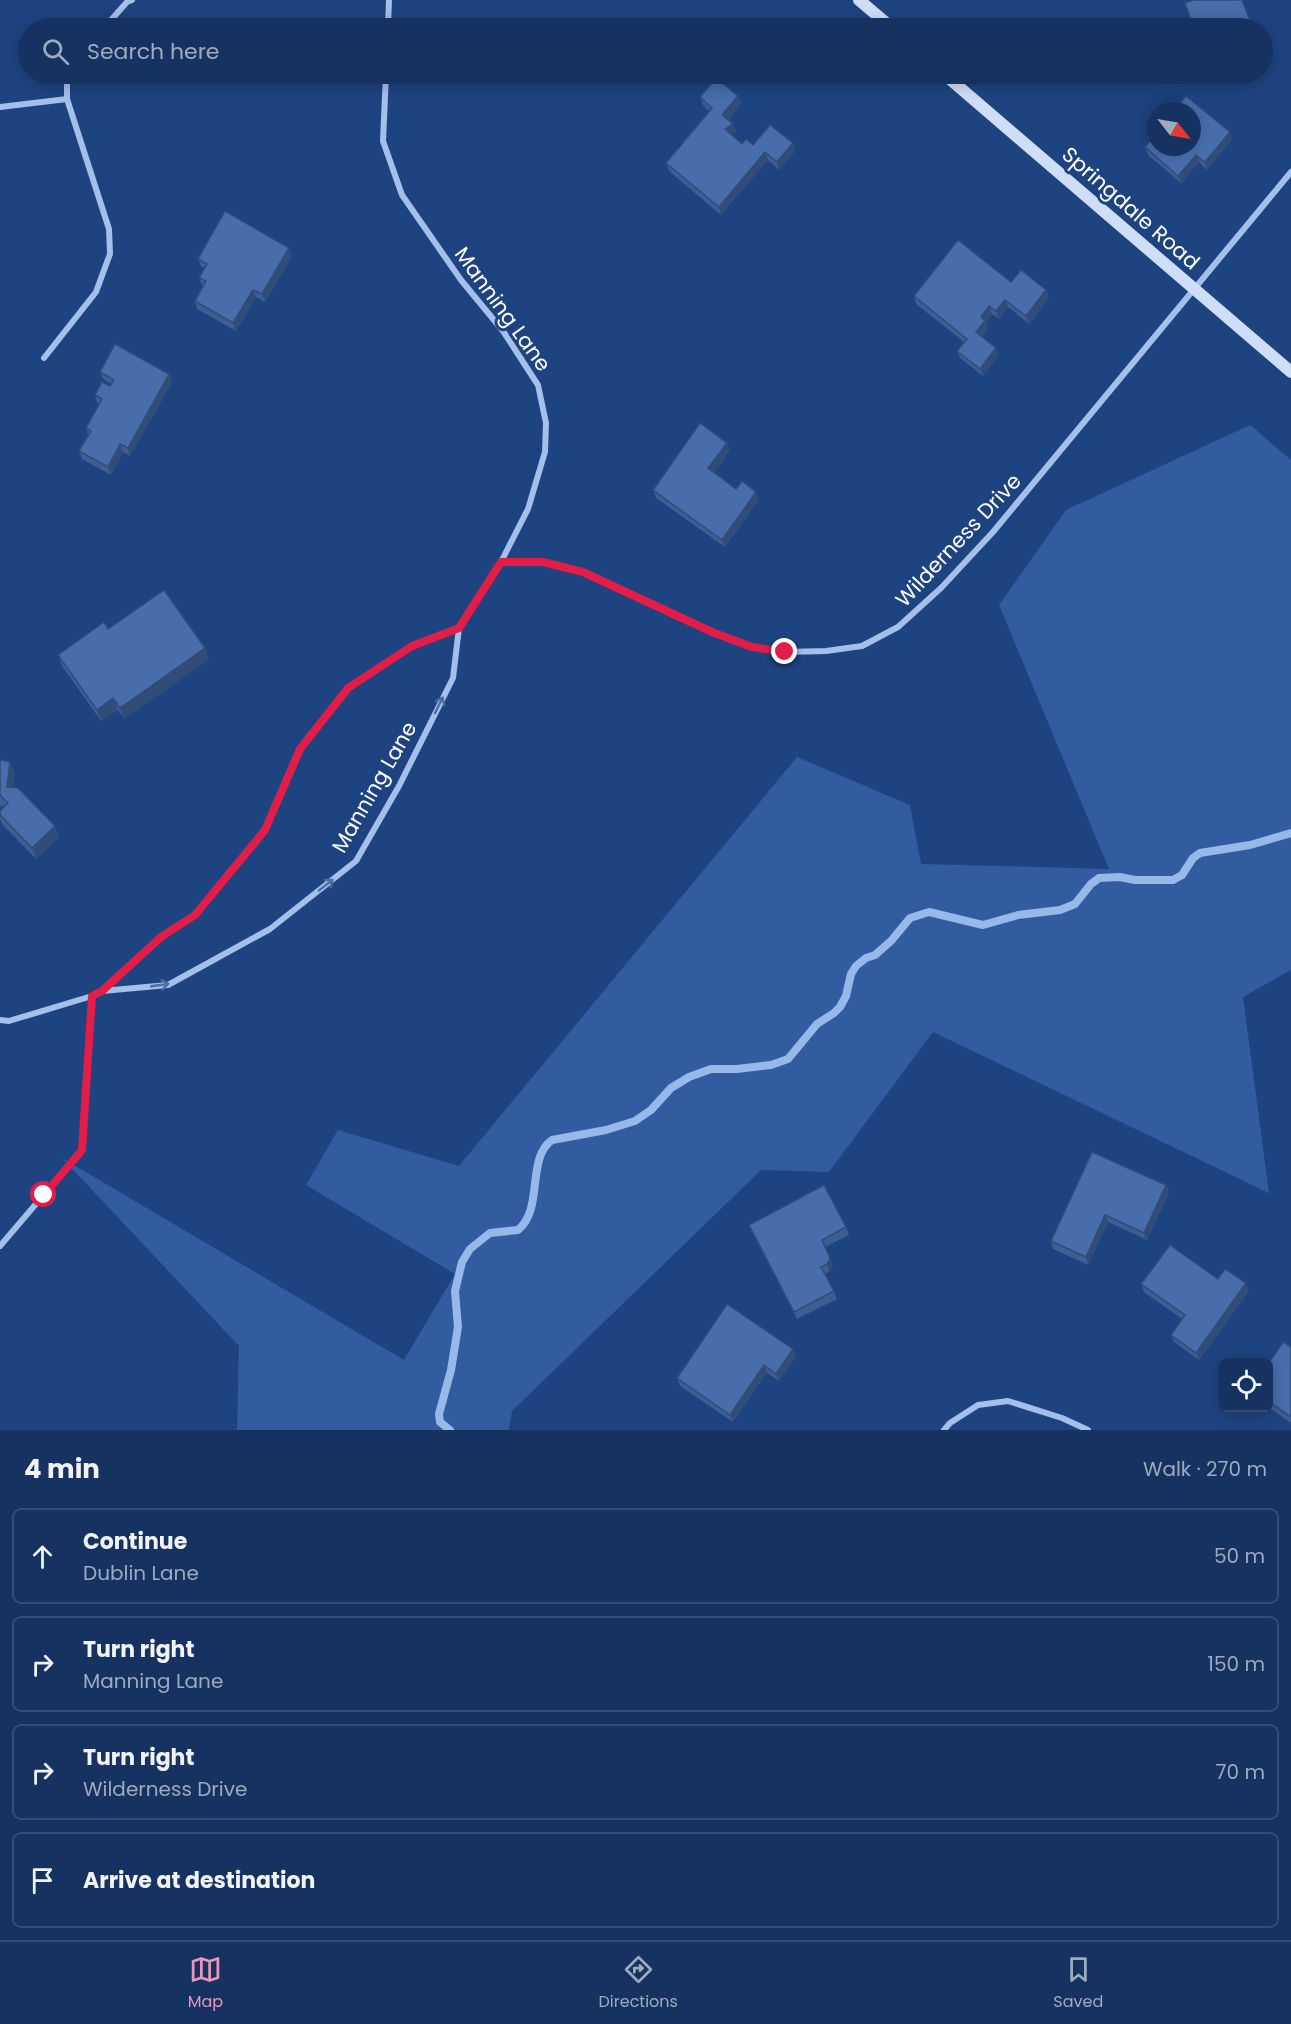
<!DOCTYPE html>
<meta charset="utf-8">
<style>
body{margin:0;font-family:Poppins,sans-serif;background:#1f3a67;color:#f1f3f6}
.controls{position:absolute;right:18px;bottom:18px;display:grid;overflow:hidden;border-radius:9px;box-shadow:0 3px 15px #0003}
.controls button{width:54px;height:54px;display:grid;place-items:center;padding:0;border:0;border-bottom:2px solid #354d76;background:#163261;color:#f1f3f6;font:30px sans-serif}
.compass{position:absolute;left:1147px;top:102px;width:54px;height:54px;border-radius:50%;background:#163261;box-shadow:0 3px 15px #0003;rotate:121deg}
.stop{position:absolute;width:18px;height:18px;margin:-14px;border:4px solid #e11d48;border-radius:50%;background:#fff}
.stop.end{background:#e11d48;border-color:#fff;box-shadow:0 2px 6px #0008}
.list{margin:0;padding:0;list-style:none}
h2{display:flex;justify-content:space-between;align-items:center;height:78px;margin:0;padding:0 24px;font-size:26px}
h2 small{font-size:20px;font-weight:400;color:#9eaabd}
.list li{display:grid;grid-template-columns:39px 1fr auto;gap:18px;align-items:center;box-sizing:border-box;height:96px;margin:0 12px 12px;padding:0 12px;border:2px solid #354d76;border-radius:9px}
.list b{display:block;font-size:22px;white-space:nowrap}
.list p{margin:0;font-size:20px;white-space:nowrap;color:#9eaabd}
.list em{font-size:20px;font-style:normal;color:#9eaabd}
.icon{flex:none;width:33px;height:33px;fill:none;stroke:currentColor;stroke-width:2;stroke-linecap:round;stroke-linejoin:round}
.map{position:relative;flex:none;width:1291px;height:1430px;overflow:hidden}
.search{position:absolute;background:#163261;box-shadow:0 3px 15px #0003;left:18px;right:18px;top:18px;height:66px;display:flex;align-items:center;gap:15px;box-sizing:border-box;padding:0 21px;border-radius:33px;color:#9eaabd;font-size:22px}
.sheet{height:510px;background:#163261}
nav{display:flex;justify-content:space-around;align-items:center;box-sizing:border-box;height:84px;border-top:2px solid #354d76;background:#163261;font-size:16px;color:#9eaabd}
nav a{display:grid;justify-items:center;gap:3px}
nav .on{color:#e797bd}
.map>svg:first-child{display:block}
.green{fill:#325ca0}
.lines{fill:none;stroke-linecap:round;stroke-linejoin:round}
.stream{stroke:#97b9ea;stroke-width:8}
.minor{stroke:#a4bfe9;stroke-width:6}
.secondary{stroke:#cfdef7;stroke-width:12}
.wall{fill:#3d5e93}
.shaded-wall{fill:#324c78}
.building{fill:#476dab;stroke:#324c78;stroke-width:1.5}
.oneway{stroke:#4d6ea5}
.route{stroke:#e11d48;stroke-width:8}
.labels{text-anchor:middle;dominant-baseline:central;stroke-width:6;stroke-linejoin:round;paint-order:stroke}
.street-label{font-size:21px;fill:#fff;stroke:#1e4381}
</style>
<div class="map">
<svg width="1291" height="1430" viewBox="0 0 1291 1430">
<rect width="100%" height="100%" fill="#1e4381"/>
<path class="green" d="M1250,425L1291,460V970L1243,997L1269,1193L933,1032L829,1172L761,1170L512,1411L509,1430H237L239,1346L62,1158L404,1360L455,1274L306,1185L338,1130L459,1166L797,757L910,805L921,864L1109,869L999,605L1066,510Z"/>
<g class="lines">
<path class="stream" d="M450,1430L440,1422L439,1414L451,1370L458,1327L455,1291L462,1262L470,1249L490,1233L518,1230C544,1209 526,1158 552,1140L606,1130L635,1121L651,1110L671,1088L689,1077L711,1069H737L771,1065L788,1059L817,1024L834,1013L840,1007L846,996L851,974L856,966L866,958L875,955L891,941L910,918L929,912L983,925L1018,915L1060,910L1075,904L1091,884L1099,878L1120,877L1135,880H1173L1182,875L1193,858L1200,853L1250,845L1291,833"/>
<g class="minor">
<path d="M104,28L127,2L132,0"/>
<path d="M388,28L389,0"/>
<path d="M0,107L67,99V74"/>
<path d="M44,358L96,292L110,254L109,229L67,99"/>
<path d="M501,562H543L583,572L712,632L752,647L785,652L826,651L862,646L898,627L941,588L993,532L1291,172"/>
<path d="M102,991L168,985L270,929L356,861L399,786L453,678L459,628L501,562L528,509L545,452L546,423L538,385L503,331L461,280L402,195L383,141L386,74"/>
<path d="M0,1020L9,1021L92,996L102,991L161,937L195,915L265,830L300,749L348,688L412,646L459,628"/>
<path d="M0,1246L82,1150L92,996"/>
<path d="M944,1430L950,1423L978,1405L1008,1401L1062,1418L1088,1430"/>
</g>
<g class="secondary">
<path d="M859,0L892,28"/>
<path d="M944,74L1291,372"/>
</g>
</g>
<g class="wall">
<path d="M1242,0L1253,28H1194Z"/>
<path d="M700,97L741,103L728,120L736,131L731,135L742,144L795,151L779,170L768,160L721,215L669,171L666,163L709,111L703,105Z"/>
<path d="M1232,139L1207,170L1199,162L1181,183L1148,155L1145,147Z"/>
<path d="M292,256L265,302L256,297L236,331L197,309L195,301L203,286L202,285L199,278L205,269L201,266L198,259Z"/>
<path d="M1011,282L1046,290L1049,298L1029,324L1008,307L999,319L992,314L986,322L988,328L982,336L996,348L999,355L983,376L960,358L957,351L964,342L916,304L914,296Z"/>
<path d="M100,372L169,374L172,382L130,456L123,452L111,475L82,459L79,451L88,435L86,428L99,404L97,403L95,395L110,386L111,384L103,379Z"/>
<path d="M730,450L714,472L736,489L759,499L725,547L656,498L653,490Z"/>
<path d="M108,629L209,659L124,719L118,710L101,721L62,666L58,655Z"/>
<path d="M0,760L10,762L14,773L13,788L55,826L59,837L36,859L2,824L0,819V811L4,807L2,805L0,807Z"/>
<path d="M1166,1185L1169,1193L1147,1240L1108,1222L1088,1265L1053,1249L1051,1241Z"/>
<path d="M749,1225L846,1227L849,1235L825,1247L833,1265L829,1272L825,1274L834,1291L837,1299L797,1319L752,1232Z"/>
<path d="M1218,1279L1249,1291L1199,1360L1174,1342L1171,1335L1182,1319L1144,1292L1141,1284Z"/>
<path d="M1291,1347V1423L1268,1407L1269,1363Z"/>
<path d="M796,1357L779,1381L767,1373L733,1422L680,1386L677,1378Z"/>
</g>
<g class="shaded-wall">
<path d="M738,96L741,103L725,123L722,115Z"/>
<path d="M733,124L736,131L728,137L725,129Z"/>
<path d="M1230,132L1232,139L1207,170L1205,162Z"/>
<path d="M793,143L795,151L779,170L777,162Z"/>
<path d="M765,152L768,160L721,215L719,207Z"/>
<path d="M1196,155L1199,162L1181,183L1178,176Z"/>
<path d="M289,248L292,256L265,302L262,294Z"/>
<path d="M253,290L256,297L236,331L233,323Z"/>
<path d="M1046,290L1049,298L1029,324L1026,316Z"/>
<path d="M1005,300L1008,307L999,319L996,311Z"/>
<path d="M989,306L992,314L986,322L988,328L979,339L976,332L981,317Z"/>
<path d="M996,348L999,355L983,376L980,369Z"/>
<path d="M169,374L172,382L130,456L128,448Z"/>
<path d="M727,443L730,450L711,476L708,468Z"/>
<path d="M120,444L123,452L111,475L108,467Z"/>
<path d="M756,492L759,499L725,547L722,540Z"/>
<path d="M205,648L209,659L124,719L120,708Z"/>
<path d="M113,698L118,710L101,721L97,710Z"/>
<path d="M10,762L14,773L12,799L7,787Z"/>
<path d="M55,826L59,837L36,859L32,848Z"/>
<path d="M1166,1185L1169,1193L1147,1240L1144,1233Z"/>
<path d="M1105,1215L1108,1222L1088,1265L1086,1257Z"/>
<path d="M830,1258L833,1265L829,1272L827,1264Z"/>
<path d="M1246,1283L1249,1291L1199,1360L1196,1353Z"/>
<path d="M793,1349L796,1357L779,1381L776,1374Z"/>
<path d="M764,1365L767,1373L733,1422L730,1415Z"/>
</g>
<g class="building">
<path d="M1194,0H1242L1251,23L1239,28H1240H1194L1185,3Z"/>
<path d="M716,78L738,96L722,115L733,124L725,129L742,144L746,139L753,145L770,125L793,143L777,162L765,152L719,207L666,163L712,108L700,97Z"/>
<path d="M1186,96L1230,132L1205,162L1196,155L1178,176L1145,147L1156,134V147H1192V111H1174Z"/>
<path d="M225,211L289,248L262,294L253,290L233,323L195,301L206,281L199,278L207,264L198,259Z"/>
<path d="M958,240L1011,282L1021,270L1046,290L1026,316L1005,300L996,311L989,306L981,317L985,321L976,332L996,348L980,369L957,351L967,339L914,296Z"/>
<path d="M115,344L169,374L128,448L120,444L108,467L79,451L91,431L86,428L102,399L95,395L102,382L110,386L114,380L100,372Z"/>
<path d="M700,423L727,443L708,468L736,489L742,481L756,492L722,540L653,490Z"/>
<path d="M164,590L205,648L120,708L113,698L97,710L58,655L104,622L108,629Z"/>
<path d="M0,760L10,762L7,787L18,788L55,826L32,848L0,815V811L8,803L0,795Z"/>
<path d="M1092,1152L1166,1185L1144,1233L1105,1215L1086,1257L1051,1241Z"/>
<path d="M824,1185L846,1227L822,1240L830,1258L827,1264L821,1267L834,1291L794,1312L749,1225Z"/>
<path d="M1170,1245L1218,1279L1225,1269L1246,1283L1196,1353L1171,1335L1185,1315L1141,1284Z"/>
<path d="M727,1304L793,1349L776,1374L764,1365L730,1415L677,1378Z"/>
<path d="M1283,1342L1291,1347V1417L1269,1402V1363Z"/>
</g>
<defs><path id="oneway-shaft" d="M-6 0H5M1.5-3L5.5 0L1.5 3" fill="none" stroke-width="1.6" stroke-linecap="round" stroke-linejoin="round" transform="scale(1.5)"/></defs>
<g class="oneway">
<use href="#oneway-shaft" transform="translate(439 705) rotate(-64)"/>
<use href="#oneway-shaft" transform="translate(326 885) rotate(-38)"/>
<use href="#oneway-shaft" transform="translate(160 985) rotate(-8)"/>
</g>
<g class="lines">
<path class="route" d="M44,1195L82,1150L92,996L102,991L161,937L195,915L265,830L300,749L348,688L412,646L459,628L501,562H543L583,572L712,632L752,647L785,652"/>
</g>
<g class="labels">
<g class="street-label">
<text transform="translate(1131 208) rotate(41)">Springdale Road</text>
<text transform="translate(503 309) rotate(54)">Manning Lane</text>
<text transform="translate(958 540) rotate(-47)">Wilderness Drive</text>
<text transform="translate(374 787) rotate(-60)">Manning Lane</text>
</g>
</g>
</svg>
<div class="controls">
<button><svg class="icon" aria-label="locate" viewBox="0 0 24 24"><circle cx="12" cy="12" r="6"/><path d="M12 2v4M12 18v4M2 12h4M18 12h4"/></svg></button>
</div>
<svg class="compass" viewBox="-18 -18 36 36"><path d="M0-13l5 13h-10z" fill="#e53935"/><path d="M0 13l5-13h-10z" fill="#9eaabd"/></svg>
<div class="stop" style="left:44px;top:1195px"></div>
<div class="stop end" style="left:785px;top:652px"></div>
<div class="search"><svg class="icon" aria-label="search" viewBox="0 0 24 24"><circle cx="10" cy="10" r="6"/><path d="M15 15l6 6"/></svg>Search here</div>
</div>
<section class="sheet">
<h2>4 min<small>Walk · 270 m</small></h2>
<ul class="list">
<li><svg class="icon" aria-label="ahead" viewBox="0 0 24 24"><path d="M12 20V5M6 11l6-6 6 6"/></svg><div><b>Continue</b><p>Dublin Lane</p></div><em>50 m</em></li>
<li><svg class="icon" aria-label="right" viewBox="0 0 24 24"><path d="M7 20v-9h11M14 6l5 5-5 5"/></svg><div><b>Turn right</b><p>Manning Lane</p></div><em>150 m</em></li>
<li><svg class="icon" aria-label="right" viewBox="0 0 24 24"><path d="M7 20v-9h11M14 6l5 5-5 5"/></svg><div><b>Turn right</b><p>Wilderness Drive</p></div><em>70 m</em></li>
<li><svg class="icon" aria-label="arrive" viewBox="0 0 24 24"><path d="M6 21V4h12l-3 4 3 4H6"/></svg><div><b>Arrive at destination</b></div></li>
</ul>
</section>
<nav>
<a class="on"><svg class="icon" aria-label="map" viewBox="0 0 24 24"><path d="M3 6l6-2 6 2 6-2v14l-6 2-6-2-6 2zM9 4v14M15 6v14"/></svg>Map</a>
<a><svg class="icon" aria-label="directions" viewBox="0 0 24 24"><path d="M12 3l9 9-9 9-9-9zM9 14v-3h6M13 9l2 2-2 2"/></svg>Directions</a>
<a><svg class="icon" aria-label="saved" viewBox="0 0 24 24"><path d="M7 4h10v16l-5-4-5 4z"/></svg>Saved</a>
</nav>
